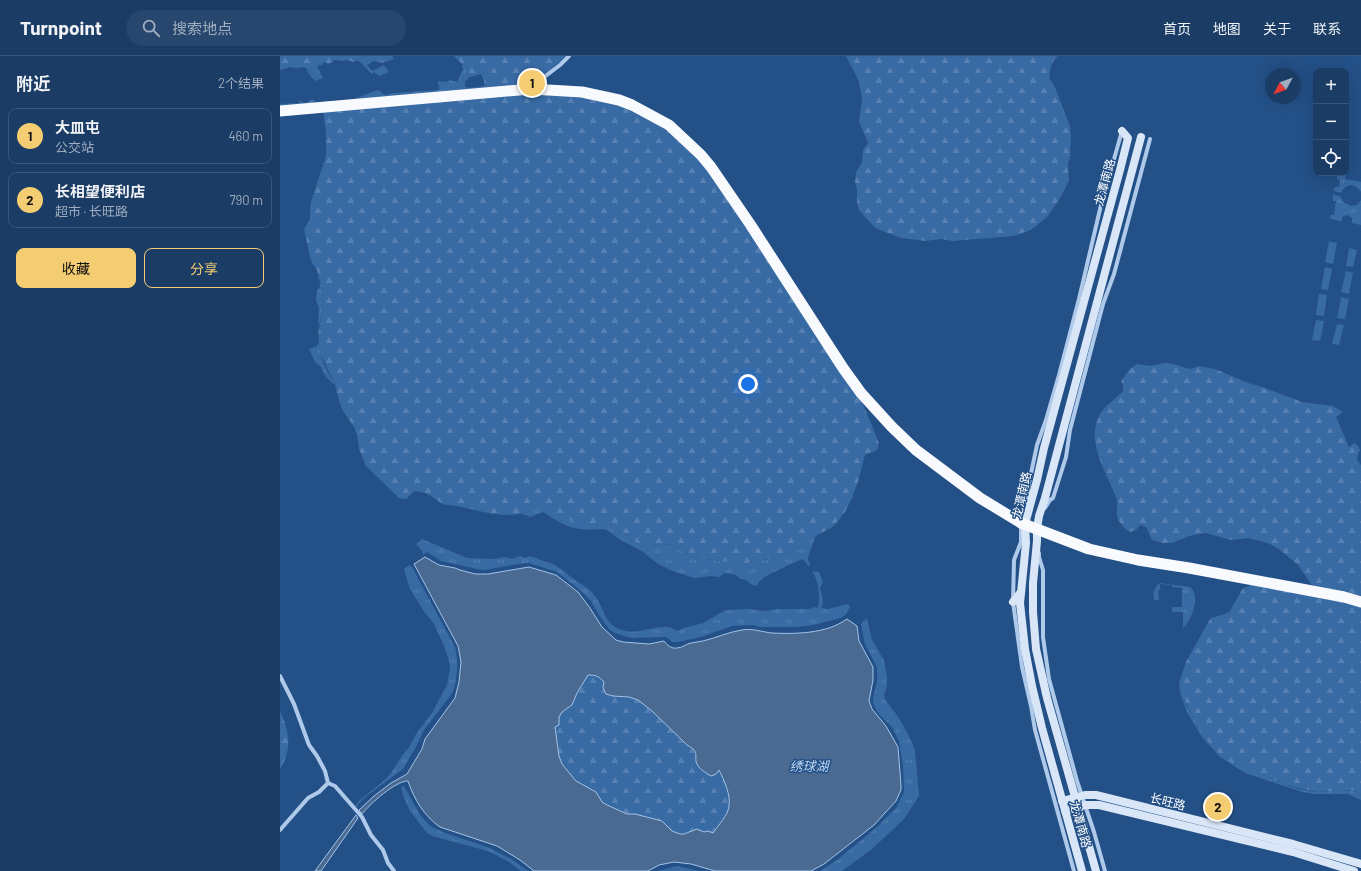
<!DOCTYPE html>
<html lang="zh">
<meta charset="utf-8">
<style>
body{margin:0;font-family:Barlow,"Noto Sans SC",sans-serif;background:#27476e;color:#f1f3f6}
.controls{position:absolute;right:12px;top:12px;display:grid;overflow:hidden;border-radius:8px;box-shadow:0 4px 16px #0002}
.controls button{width:36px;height:36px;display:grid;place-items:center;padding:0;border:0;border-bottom:1px solid #385679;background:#1a3c65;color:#f1f3f6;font:20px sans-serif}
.compass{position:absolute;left:985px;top:12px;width:36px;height:36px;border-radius:50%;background:#1a3c65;box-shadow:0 4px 16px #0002;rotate:229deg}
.you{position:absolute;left:468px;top:328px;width:14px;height:14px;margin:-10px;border:3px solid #fff;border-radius:50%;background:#1a73e8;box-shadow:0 0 0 6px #1a73e833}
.badge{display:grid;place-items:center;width:26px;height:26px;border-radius:50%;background:#f4cc71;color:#111;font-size:13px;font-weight:700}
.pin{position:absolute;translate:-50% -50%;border:2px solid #fff;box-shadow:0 1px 4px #0006}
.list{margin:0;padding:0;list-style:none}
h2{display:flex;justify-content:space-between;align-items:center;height:52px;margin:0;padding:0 16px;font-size:17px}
h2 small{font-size:13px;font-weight:400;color:#9fadbf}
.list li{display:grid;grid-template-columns:26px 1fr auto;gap:12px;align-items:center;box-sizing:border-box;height:56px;margin:0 8px 8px;padding:0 8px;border:1px solid #385679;border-radius:8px}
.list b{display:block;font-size:15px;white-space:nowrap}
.list p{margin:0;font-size:13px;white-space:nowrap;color:#9fadbf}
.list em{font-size:13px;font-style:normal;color:#9fadbf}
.actions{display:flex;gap:8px;padding:12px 16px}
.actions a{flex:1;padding:9px 0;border:1px solid #f4cc71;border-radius:8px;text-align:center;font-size:14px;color:#f4cc71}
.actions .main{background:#f4cc71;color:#111}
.icon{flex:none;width:22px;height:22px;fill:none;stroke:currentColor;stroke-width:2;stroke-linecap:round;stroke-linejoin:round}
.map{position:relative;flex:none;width:1081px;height:815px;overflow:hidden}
header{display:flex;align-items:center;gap:24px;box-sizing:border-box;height:56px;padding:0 20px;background:#1a3c65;border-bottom:1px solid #385679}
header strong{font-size:19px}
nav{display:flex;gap:22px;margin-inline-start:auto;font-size:14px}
.search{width:280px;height:36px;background:#27476e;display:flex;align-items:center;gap:10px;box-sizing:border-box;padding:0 14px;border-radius:22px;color:#9fadbf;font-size:15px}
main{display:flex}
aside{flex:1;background:#1a3c65}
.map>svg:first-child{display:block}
.grass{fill:url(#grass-tufts)}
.forest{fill:url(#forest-firs)}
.garden{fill:#386aa3}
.water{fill:#4b6a91;stroke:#a2c4ea;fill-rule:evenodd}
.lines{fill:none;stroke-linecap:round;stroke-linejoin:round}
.minor{stroke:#aec9e9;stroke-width:4}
.secondary{stroke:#d9e6f7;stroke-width:8}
.trunk{stroke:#f8fafe;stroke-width:11}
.labels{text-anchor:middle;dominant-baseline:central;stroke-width:3;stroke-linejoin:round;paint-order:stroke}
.street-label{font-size:12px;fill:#fff;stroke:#235087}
.water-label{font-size:13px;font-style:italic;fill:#bad3f0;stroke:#235087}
</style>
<header>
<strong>Turnpoint</strong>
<div class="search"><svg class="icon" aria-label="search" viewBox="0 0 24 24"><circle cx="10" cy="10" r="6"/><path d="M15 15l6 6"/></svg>搜索地点</div>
<nav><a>首页</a><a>地图</a><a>关于</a><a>联系</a></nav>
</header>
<main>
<aside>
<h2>附近<small>2个结果</small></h2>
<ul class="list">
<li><span class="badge">1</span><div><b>大皿屯</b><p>公交站</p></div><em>460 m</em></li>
<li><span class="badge">2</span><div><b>长相望便利店</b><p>超市 · 长旺路</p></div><em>790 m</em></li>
</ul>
<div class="actions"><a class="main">收藏</a><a>分享</a></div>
</aside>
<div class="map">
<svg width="1081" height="815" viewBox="0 0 1081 815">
<defs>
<pattern id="grass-tufts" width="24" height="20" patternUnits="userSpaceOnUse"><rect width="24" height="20" fill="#386aa3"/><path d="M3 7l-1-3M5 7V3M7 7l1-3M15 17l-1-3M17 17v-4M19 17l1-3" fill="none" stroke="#5680b1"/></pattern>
<pattern id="forest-firs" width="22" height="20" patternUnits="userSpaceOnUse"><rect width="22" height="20" fill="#386aa3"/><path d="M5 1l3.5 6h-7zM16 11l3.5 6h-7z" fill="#5680b1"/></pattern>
</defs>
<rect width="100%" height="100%" fill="#235087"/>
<g class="grass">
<path d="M86,0H112L114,3L102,7L94,5L87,9L92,15L104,9L109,16L99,20L94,16L92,18L78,4Z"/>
<path d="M44,6L42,9H39L37,11L43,22L35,25L28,17L35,11L37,7Z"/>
<path d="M183,9L186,13V17L190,21L185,25V30L188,32L205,30V34L0,52V48L19,47V44L24,47H26L33,43L36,47L74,43L98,34L105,39L113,37L159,34L158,25L167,26L169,24L177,26L180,19L183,14L182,10Z"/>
<path d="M1059,118L1066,119L1065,123L1081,126V136C1076,127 1065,127 1061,137L1054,135L1055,131H1059L1060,124L1057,123V120Z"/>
<path d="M1053,139L1060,140L1063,146L1071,150L1077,149L1081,144V169L1072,167V162L1068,159L1063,160L1061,165L1051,163L1050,161L1051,159H1054L1056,145H1053Z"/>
<path d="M37,214L44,242L43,252L39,270L38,265L39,253L36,244L37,234L40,231V228Z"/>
<path d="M40,284C38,301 47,315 55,329L46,321L41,311L35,306L29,293L37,290Z"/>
<path d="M263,449L283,460L312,469L327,467L338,473L360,489H370L383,488L394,489L411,501L462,508L493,502L510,497L521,488L536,479L528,501V504L530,507L529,511L523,503C517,505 483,520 480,525C478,526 478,529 476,530C470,529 467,522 460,523L456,519L445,517L439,521L431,520L414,522L390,514L378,508L363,496L339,483L329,475L323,473C301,474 294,475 274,463C270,461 267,458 263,456L250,461L246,459H243L242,458Z"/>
<path d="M142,483L187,502L214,503L224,501L232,503L240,500L246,502L249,500C255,501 259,504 264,505C269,507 273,507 278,511C284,515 289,520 295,524C302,529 309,532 314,539C324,550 323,566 339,573C354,580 369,571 384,571C390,570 393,574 398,575L404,572L423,567L440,557L447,554L468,553L485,555L497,553H529L535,551L538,552C540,540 539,525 532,515L539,516L543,526L540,532C542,540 545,545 541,552L548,553L568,548L570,551L565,559L561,562L533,569L517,571H481L473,569L452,570L421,581L398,586H393L386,581L351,582L335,577L329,573L319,559L311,545L301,535L277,516L249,507L238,508L204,514L197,513L161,505L147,496L143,499L142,495L136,488Z"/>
<path d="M129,509L132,511L175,591C179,606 177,622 173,636L144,674L136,691L131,699L123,713L89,738L79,747L77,751L75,750L81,743L105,724L111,717L124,697L129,692L136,678L152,657L167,629L170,612L169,605L164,590L153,566L145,557L130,533L124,513Z"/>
<path d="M880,527L910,531C921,539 912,565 903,572V556H892V551H902V532L892,531V529L880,528V534H878L879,544H874C873,537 874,531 880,527Z"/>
<path d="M587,562L592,584L604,604L607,621V630L604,640L606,645L619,662L628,678L635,694L639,740L624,763L592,793L562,815H540L557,804L597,771L616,752L624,736L623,709L619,685L612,671L598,657L593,647V642L597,626V612L595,607L585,588L581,568Z"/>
<path d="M899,627C902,641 906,649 913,661C932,699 953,710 992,723C997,724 1001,727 1006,729C1015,732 1026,735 1036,736C1050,737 1069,730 1081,739V744L1068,738H1034L1019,735L965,717L940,701L922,681L907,656L900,637Z"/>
<path d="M124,730L140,759L150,770L165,777L210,792L231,803L248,815H241L229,806L208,795L152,780L147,777L130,755L124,742L121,731Z"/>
<path d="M397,810L420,815H377Z"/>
</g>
<g class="forest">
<path d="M0,0H86L74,6L67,4L62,5L55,4L49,8L44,6L37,7L35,11L28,17L27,13L24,11L17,12L10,11L0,14Z"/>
<path d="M174,0H286L259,24L246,25V30L205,34L204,24L201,18L190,21L186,17C186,9 178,5 174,0Z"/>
<path d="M566,0H778C772,4 768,17 770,24C771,26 773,27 774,29L790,70L791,80L790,101L788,108L789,125L779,144L767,161L751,174L734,180L672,185L662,183L645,185L621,182L595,172L579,154L577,148V135L575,125L576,116L582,106L583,94L588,87L579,65L582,43L579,25Z"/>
<path d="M273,37L333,44L384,71L421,105L581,343L599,387L597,394L585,399L578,426L572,442L565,456L554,470L521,488L510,497L493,502L462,508L411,501L394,489L383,488L370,489H360L338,473L327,467L312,469L296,467L263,450C232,465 213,458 181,451C176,449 168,450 163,448C157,445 153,440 147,438C144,436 139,436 135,435L126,443L119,442L86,410L79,393L77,379L74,371L63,355L59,345L55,329L41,299L38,278L43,252L44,242L37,214L31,205L24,173L30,164V155L31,146L46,100V76L43,55L195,41Z"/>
<path d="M884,307C887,307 890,307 893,308C902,310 909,316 918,310L935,313L968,327L979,330L1022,346L1053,350L1063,356L1056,361L1069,391L1074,387L1078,390L1080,394L1078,398L1077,404L1081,409V542L1032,529L1018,509L1000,494L990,488L970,482L950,484L926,477L909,480L892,487H882L872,484L866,471L860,469L856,474L850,476C845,473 842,470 839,465C835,459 838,451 837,444C835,438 832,433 830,427C821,408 810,385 817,365C821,351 834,345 843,335V329L841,325L849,314L857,308L870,310Z"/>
<path d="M975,528L1081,550V739L1077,736L1070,734L1037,736L1006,729L993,723L980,720L955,709L939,698L931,689L921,677L902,639L899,627L906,606L927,568L931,562L945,558L950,555L963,532Z"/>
<path d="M308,618C315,619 319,620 324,626L323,632L333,640L349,641L358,644L372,655L407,689L412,692L416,697C416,709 418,709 426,718L439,713C444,723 451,739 449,750C448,760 438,769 433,777L424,776L417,773L404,778H400L392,775L382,765L355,758H347L327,749L322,746L316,736L296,725L282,708L279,700L275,671L279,669V661L282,656L292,649L297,637Z"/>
<path d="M0,655C9,675 13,693 0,713Z"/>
</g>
<g class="garden">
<path d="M1049,185L1057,187L1053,208L1045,206Z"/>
<path d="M1069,192L1077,194L1073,211L1066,210Z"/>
<path d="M1045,211L1052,213L1048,234L1041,233Z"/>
<path d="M1066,215L1073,217L1069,238L1061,236Z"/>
<path d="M1039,238L1047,239L1044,260L1036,259Z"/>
<path d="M1061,241L1069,243L1065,263L1057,262Z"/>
<path d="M1036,264L1044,265L1040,285L1032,284Z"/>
<path d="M1057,268L1064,269L1059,289L1052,288Z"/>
</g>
<g class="water">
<path d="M145,501L159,509L175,512L180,514L195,518H208L249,511L276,519L298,536L310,552L322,571L336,584L343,586L369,588L384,585C387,589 391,593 397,592C402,592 406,588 411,587C415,586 419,586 423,585C436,582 448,576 462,574C472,572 482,576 492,577C516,578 546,578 567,563L577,570L579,585L593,611V624L589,645L592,653L606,670L618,691L621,729V734L616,745L594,769L544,808L531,815H435L411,808L394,806L379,809L368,815H254L240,804L217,790L160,771C144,760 134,743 128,725C115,725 90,748 82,758L79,754L94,740L111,727L127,718L142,693L145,683L175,642L179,626L181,606L178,590L134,508ZM308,619C315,619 319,620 324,626L323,632L326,638L333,640L349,641L358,644L372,655L407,689C422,697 412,700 418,710C421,714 427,718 431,720L436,718L439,714C444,724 451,739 449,750C448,760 438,769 433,777L428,775L424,776L417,773L404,778H400L392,775L382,765L355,758H347L327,749L322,746L316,736L296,725L282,708L279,700L275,671L279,669V661L282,656L292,649L297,637Z"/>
<path d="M76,759L78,762L41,815H35Z"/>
</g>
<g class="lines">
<g class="minor">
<path d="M259,32L263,22L280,9L289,0"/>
<path d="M747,446L749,427L757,389L766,364L779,319L799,243L821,149L842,75"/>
<path d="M765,452L770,444L773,442L786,401L790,374L823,248L834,218L870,83"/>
<path d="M741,468V486L734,504L733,546L742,611L751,650L755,674L794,815"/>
<path d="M759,497V501L763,514V581L769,623L797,725L814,776L825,815"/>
<path d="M0,620L14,648L29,689L37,700L45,715L48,727L39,736L28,742L0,774"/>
<path d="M48,727L55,730L82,761L91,779L103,794L108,807L114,815"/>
</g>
<g class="secondary">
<path d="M733,546L741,536"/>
<path d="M782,745L805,739H816L1013,788L1081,808"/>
<path d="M785,755L805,749H819L1013,796L1074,815"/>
<path d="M802,815L762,672L752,630L745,593L740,547L746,487L745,468L757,424L764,392L840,114L848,82L842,75"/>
<path d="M816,815L767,642L756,593L753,556V527L757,485V473L759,460L765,442L861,81"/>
</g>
<path class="trunk" d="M0,55L251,33L302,36L339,44L352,49L389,69L421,99L431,111L470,168L563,312L581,337L612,371L636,394L700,442L741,467L809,493L858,504L909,512L1064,541L1081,546"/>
</g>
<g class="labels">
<g class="street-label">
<text transform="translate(824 126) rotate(-75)">龙潭南路</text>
<text transform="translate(741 439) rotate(-77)">龙潭南路</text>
<text transform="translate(888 745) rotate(14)">长旺路</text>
<text transform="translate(801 768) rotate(74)">龙潭南路</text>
</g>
<g class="water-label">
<text x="529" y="710">绣球湖</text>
</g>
</g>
</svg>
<div class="controls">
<button>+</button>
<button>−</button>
<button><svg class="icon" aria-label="locate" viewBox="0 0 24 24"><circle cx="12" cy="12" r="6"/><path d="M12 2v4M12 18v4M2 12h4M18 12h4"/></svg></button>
</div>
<svg class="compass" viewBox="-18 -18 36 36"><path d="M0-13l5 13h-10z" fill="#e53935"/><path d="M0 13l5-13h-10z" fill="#9fadbf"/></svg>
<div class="you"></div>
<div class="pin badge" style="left:252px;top:27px">1</div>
<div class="pin badge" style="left:938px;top:751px">2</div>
</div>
</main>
